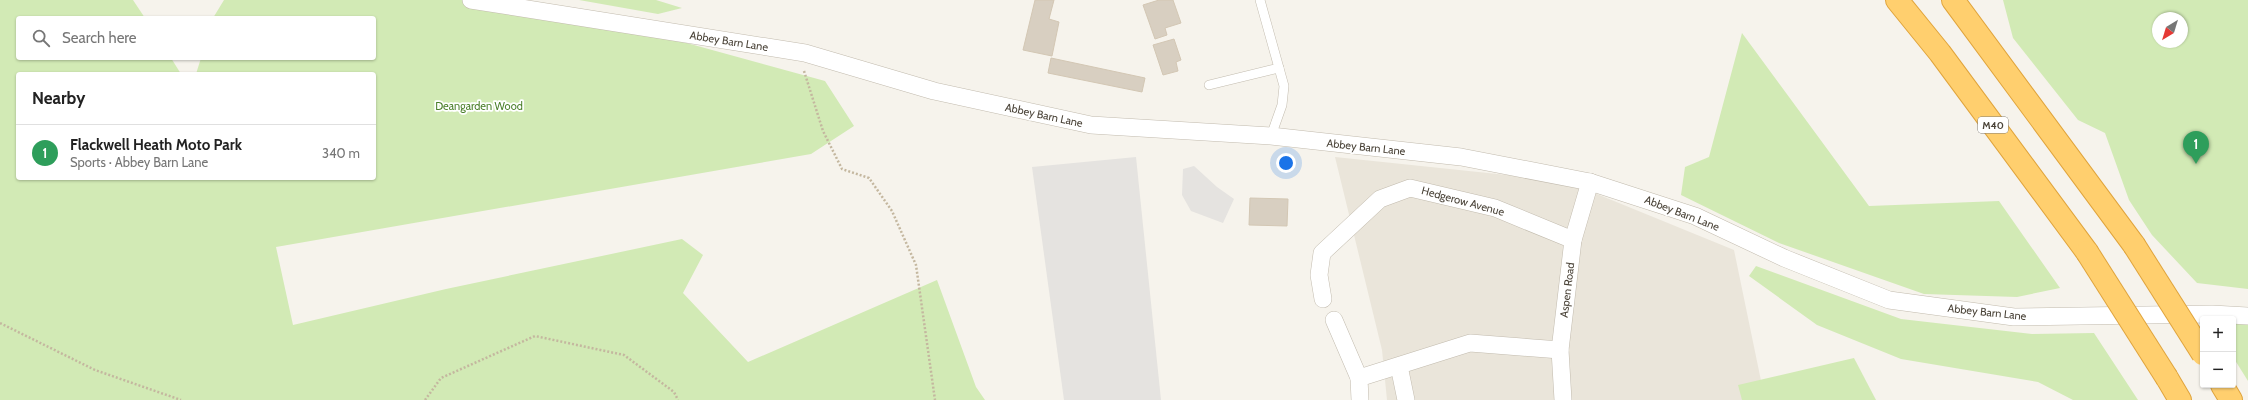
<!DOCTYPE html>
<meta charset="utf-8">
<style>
body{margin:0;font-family:Cabin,sans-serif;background:#f6f6f6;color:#222}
.controls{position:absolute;right:12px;bottom:12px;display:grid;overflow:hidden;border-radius:4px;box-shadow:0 1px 3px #0004}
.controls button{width:36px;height:36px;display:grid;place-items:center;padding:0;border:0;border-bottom:1px solid #e0e0e0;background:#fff;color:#222;font:20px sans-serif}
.compass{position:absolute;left:2152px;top:12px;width:36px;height:36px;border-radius:50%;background:#fff;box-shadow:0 1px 3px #0004;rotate:218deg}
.you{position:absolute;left:1286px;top:163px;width:14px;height:14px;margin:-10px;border:3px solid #fff;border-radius:50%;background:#1a73e8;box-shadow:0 0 0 6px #1a73e833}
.badge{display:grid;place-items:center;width:26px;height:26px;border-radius:50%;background:#fc3f1d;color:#fff;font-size:13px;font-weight:700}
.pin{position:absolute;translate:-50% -33px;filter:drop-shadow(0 1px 2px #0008)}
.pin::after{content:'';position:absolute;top:21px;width:14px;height:12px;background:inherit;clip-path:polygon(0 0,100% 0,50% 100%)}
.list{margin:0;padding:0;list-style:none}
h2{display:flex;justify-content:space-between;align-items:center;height:52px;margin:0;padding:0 16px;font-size:17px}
h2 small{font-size:13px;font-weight:400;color:#767676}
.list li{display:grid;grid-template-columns:26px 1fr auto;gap:12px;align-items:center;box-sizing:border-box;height:56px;padding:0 16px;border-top:1px solid #e0e0e0}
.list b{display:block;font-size:15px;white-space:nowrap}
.list p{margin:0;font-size:13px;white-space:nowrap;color:#767676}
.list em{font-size:13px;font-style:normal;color:#767676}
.icon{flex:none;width:22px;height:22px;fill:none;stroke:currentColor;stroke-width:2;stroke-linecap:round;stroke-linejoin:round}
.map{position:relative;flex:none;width:2248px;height:400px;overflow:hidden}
.search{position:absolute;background:#fff;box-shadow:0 1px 3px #0004;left:16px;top:16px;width:360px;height:44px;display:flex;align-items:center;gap:10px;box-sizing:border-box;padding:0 14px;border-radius:4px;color:#767676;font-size:15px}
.panel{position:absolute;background:#fff;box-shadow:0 1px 3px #0004;left:16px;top:72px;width:360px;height:108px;border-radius:4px}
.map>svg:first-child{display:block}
.residential{fill:#eae5da}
.green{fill:#d2eab5;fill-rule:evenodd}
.parking{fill:#e5e3e0}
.building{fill:#d8cfc1;stroke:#d3c7b4}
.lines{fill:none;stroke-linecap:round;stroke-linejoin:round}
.lane-casing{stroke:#c2bbae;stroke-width:10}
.street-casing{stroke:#c2bbae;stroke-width:18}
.highway-casing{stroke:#e0a43c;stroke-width:24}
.path{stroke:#c4b79f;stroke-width:2.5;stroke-dasharray:2 2;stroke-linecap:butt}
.lane{stroke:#fff;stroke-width:9}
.street{stroke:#fff;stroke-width:17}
.highway{stroke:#ffcf6e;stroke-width:22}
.highway-bridge-casing{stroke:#e0a43c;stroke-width:24;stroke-linecap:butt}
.highway-bridge{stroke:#ffcf6e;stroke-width:22}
.labels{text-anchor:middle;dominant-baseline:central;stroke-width:3.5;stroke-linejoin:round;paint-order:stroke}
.shield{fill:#fff;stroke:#817c74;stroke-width:1}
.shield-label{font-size:10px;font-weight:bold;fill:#4b4439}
.street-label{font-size:11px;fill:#4b4439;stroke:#fff}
.park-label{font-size:11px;fill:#4a7f2a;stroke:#fff}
</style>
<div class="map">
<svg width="2248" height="400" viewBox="0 0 2248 400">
<rect width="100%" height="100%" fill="#f6f3ec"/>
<path class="residential" d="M1335,157L1565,181L1734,250L1765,400H1387L1382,350Z"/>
<g class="green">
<path d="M0,0H133L145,18H18V58H171L181,74H18V178H374V74H196L201,58H374V18H213L224,0H474L632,28L825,81L854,126L811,154L276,247L293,325L446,289L682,239L703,255L683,293L748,362L937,280L976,387L985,400H0Z"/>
<path d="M579,0H656L682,8L658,14Z"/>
<path d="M2003,0H2248V289L2197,283L2152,235L2129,200L2105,133L2078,120L2013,38ZM2158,18H2182V42H2158Z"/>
<path d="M1742,33L1869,206L1999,201L2060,288L2017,297L1924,294L1779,243L1681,195L1685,167L1709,157Z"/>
<path d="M1756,266L1901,319L2032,334L2094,333L2138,400H2073L2038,382L1901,359L1817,325L1749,276Z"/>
<path d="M2233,319L2248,322V381L2233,357Z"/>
<path d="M1854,358L1876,400H1742L1738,385Z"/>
</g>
<g class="parking">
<path d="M1136,157L1161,400H1064L1032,167Z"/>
<path d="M1194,166L1217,187L1234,199L1223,223L1191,211L1182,195L1183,169Z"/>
</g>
<g class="building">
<path d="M1035,0H1054L1049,19L1059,22L1052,56L1023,50Z"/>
<path d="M1159,0H1173L1181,23L1165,28L1167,35L1155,39L1143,5Z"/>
<path d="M1174,39L1181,60L1176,62L1178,71L1163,75L1153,45Z"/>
<path d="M1051,58L1145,78L1142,92L1048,73Z"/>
<path d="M1250,198L1288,199L1287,226L1249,225Z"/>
</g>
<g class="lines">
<defs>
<g id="lane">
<path d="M1260,0L1284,86L1282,105L1271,136"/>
<path d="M1209,85L1279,68"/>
</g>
<g id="street">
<path d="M471,0L805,53L934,91L1091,125L1271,136L1461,157L1590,182L1695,216L1784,258L1889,300L2014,317L2212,314L2248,316"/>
<path d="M1323,299L1319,275L1322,253L1380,199L1410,188L1495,208L1573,240"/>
<path d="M1334,320L1359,378"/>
<path d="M1399,366L1406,400"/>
<path d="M1360,400L1359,378L1470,343L1560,350"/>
<path d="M1563,400L1560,350L1573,240L1590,182"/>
</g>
<g id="highway">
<path d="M1897,0L1940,53L2087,252"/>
<path d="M1953,0L2134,245"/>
<path d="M2167,378L2180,400"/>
<path d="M2222,385L2231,400"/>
</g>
</defs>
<use href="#lane" class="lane-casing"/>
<use href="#street" class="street-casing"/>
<use href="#highway" class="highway-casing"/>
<g class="path">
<path d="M804,71L823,131L842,169L869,178L892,211L916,265L935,400"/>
<path d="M0,323L95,370L181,400"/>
<path d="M425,400L441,378L535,336L624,355L674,392L678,400"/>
</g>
<use href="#lane" class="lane"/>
<use href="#street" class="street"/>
<use href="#highway" class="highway"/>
<defs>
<g id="highway-bridge">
<path d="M2134,245L2203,354"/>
<path d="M2087,252L2167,378"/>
</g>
</defs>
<use href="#highway-bridge" class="highway-bridge-casing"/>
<use href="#highway-bridge" class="highway-bridge"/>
</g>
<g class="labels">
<rect class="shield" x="1978" y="117" width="30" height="16" rx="3"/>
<g class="shield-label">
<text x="1993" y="125">M40</text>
</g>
<g class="street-label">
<text transform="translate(729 41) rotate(9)">Abbey Barn Lane</text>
<text transform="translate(1044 115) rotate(12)">Abbey Barn Lane</text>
<text transform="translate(1366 147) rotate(6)">Abbey Barn Lane</text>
<text transform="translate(1463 201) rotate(15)">Hedgerow Avenue</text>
<text transform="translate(1682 213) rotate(21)">Abbey Barn Lane</text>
<text transform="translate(1567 290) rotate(-83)">Aspen Road</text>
<text transform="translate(1987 312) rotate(6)">Abbey Barn Lane</text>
</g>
<g class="park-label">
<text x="479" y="106">Deangarden Wood</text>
</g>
</g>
</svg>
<div class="controls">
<button>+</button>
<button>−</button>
</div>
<svg class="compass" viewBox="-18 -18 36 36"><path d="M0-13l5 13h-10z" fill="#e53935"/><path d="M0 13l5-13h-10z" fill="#767676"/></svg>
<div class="you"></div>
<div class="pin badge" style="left:2196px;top:164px;background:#2e9e5b">1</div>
<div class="search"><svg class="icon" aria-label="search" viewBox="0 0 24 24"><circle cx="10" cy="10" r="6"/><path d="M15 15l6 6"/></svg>Search here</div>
<section class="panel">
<h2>Nearby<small></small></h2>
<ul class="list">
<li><span class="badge" style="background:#2e9e5b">1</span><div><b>Flackwell Heath Moto Park</b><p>Sports · Abbey Barn Lane</p></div><em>340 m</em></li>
</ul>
</section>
</div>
